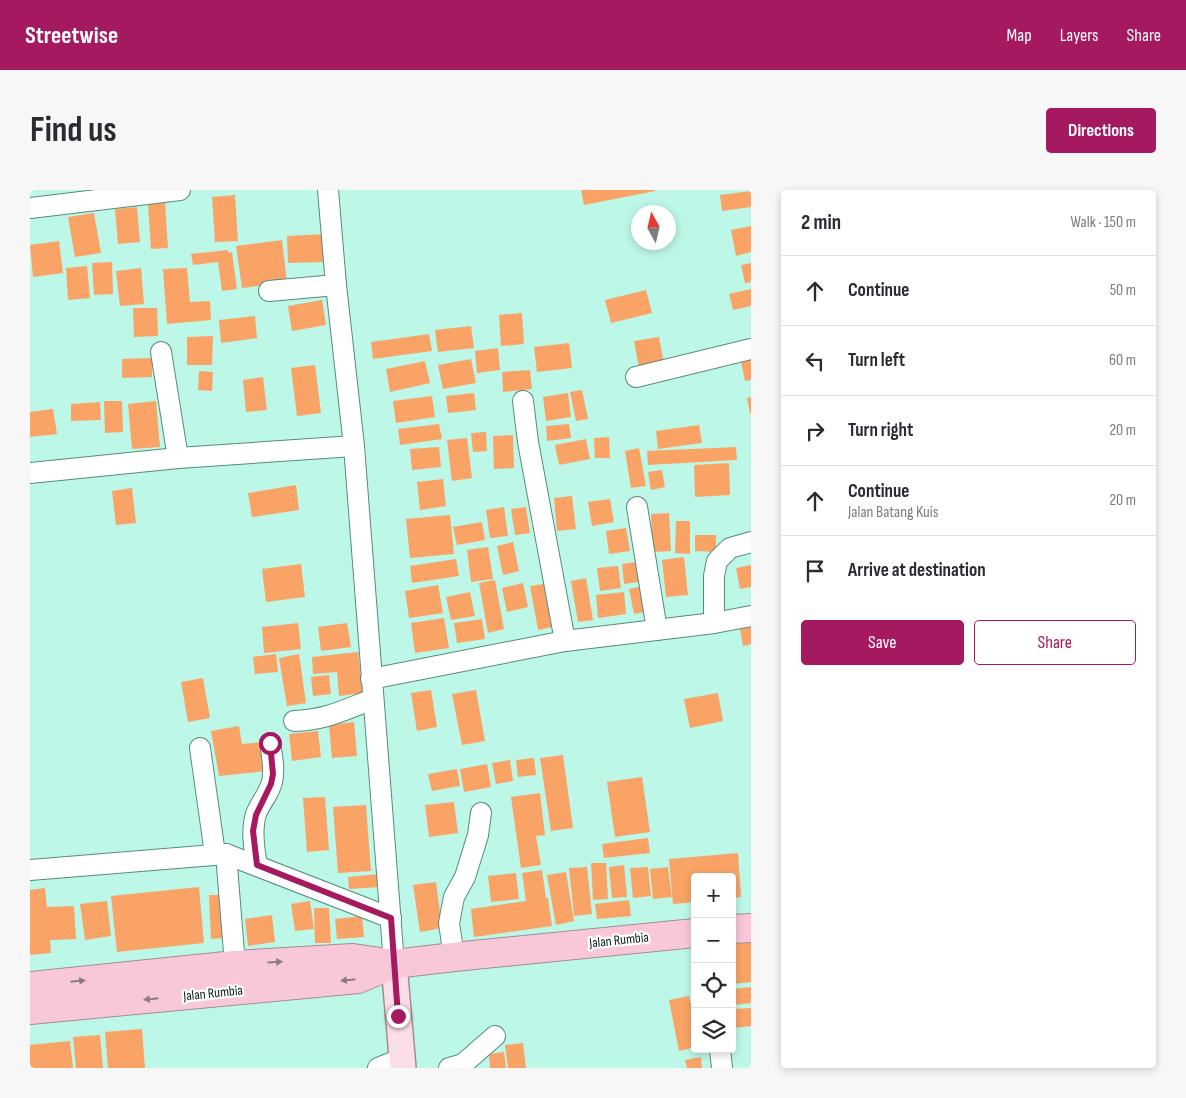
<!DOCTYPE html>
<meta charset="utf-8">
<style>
body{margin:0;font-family:"Sofia Sans Condensed",sans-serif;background:#f7f7f7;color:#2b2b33}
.controls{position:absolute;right:15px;bottom:15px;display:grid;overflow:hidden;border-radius:5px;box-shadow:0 2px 8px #0003}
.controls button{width:45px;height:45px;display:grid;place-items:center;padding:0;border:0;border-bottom:1px solid #e1e1e2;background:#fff;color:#2b2b33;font:25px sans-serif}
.compass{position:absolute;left:601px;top:15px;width:45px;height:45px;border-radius:50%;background:#fff;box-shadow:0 2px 8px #0003;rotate:352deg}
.stop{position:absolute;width:15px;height:15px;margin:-11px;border:4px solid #a41960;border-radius:50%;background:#fff}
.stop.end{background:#a41960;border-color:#fff;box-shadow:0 1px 5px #0008}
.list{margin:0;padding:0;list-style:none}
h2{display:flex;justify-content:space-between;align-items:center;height:65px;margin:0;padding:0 20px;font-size:21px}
h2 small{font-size:16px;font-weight:400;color:#7c7c81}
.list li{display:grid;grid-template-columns:32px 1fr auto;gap:15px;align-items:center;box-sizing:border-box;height:70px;padding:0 20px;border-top:1px solid #e1e1e2}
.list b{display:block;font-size:19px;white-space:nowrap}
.list p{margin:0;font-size:16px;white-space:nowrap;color:#7c7c81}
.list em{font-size:16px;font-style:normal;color:#7c7c81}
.actions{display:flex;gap:10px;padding:15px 20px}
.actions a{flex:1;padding:11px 0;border:1px solid #a41960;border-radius:5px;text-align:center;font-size:18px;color:#a41960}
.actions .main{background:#a41960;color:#fff}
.icon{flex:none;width:28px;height:28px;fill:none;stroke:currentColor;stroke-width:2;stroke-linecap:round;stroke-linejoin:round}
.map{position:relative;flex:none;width:721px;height:878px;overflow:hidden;border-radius:5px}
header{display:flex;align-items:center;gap:30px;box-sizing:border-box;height:70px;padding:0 25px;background:#a41960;color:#fff}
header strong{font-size:24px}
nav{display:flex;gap:28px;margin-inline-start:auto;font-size:18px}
.intro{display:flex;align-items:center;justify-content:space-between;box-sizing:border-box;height:120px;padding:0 30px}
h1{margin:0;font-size:35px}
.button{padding:12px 22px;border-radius:5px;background:#a41960;color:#fff;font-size:18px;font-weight:700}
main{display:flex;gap:30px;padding:0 30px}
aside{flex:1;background:#fff;border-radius:5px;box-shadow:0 2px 8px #0003}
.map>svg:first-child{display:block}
.building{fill:#f9a466}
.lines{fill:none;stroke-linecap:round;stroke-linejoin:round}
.minor-casing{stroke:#568c7e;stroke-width:22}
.major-casing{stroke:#a38c95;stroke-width:28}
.highway-casing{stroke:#a38c95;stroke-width:30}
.minor{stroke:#fff;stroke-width:20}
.major{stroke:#fbdee8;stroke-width:25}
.highway{stroke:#f8c8d9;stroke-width:28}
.oneway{fill:#8b7b82}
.route{stroke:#a41960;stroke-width:6}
.labels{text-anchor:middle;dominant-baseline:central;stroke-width:4.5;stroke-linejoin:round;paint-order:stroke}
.street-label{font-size:14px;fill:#051c17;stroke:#fff}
</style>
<header>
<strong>Streetwise</strong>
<nav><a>Map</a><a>Layers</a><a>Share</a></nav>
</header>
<div class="intro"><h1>Find us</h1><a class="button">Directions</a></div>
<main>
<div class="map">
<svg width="721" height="878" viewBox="0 0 721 878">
<rect width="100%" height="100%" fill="#bdf7e7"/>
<g class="building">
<path d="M551,0H625V1L554,15Z"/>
<path d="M721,1V17L692,21L690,5Z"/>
<path d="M205,5L208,51L185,52L182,7Z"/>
<path d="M135,13L138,58L121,59L118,14Z"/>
<path d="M107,17L110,52L88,54L85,19Z"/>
<path d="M64,23L71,63L45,67L38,27Z"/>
<path d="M721,36V62L706,66L701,40Z"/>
<path d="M296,44L297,72L258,73L257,46Z"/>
<path d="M252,50L257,92L212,98L206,56Z"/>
<path d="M29,51L33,83L3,87L0,55Z"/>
<path d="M198,60V63L202,62L207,99L192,101L188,72L163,75L161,64Z"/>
<path d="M82,72L83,104L64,105L62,73Z"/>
<path d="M721,73V92L715,93L711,75Z"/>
<path d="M57,76L60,108L38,110L36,78Z"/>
<path d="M111,78L114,114L90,116L86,81Z"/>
<path d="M157,78L160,112L180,111L181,130L137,134L133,79Z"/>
<path d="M721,99V116L703,120L699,104Z"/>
<path d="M616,100L622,123L581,133L575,110Z"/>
<path d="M292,110L296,135L262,141L258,116Z"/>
<path d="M103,118H127L128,146L104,147Z"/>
<path d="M492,123L494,154L471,156L469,125Z"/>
<path d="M225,126L227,148L191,153L189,130Z"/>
<path d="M441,136L444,158L408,162L405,140Z"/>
<path d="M399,144L402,161L343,169L341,152Z"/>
<path d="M183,146L182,175H157V147Z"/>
<path d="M629,147L634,174L609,178L604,151Z"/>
<path d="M539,153L542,178L507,182L504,157Z"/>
<path d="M468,158L470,180L447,183L445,161Z"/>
<path d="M721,160V190L715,191L709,162Z"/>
<path d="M122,168V187L92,188V169Z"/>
<path d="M441,169L446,193L413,199L408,175Z"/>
<path d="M395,171L400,193L360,202L356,179Z"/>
<path d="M285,175L291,223L267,226L261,178Z"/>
<path d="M500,180L502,199L473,202L472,182Z"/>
<path d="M169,181L183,182L182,201L168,200Z"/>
<path d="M233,187L237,220L216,222L213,190Z"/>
<path d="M552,200L558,229L546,231L540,202Z"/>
<path d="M444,203L446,220L418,223L416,206Z"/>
<path d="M538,203L541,227L516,231L513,207Z"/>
<path d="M402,206L405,227L366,233L363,211Z"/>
<path d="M721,207V224H720L717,208Z"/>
<path d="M74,211H92L93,242L75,243Z"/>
<path d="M126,211L130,257L102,259L98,214Z"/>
<path d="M70,212L71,230L41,231V214Z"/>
<path d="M23,219L27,244L0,247V222Z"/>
<path d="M409,234L412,249L370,255L368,239Z"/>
<path d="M539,234L541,248L517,251L516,236Z"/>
<path d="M669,235L672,253L628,259L626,241Z"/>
<path d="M456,242L457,261L443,262L441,243Z"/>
<path d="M483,245L484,278L464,279L463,246Z"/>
<path d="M579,247L580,268H565L564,248Z"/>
<path d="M437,248L442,288L422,291L417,250Z"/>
<path d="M556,249L560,269L529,275L525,255Z"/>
<path d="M409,257L411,277L382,280L380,259Z"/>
<path d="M706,257L707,270L618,275L617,261Z"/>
<path d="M609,258L616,296L601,298L595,261Z"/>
<path d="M699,273L700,305L665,307L664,275Z"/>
<path d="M632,280L635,297L621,300L618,282Z"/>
<path d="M413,289L416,316L390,320L387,292Z"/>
<path d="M266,295L269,320L222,327L218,303Z"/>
<path d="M102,298L106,333L86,335L82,301Z"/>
<path d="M542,306L546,339L527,341L524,308Z"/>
<path d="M580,309L584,332L562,336L558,312Z"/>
<path d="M474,317L478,346L460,348L456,320Z"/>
<path d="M496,317L500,343L485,345L481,319Z"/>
<path d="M639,323L641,361L623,362L621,324Z"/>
<path d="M420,325L424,364L380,368L376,329Z"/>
<path d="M646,331H660V364L645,363Z"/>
<path d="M452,332L455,350L427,355L423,337Z"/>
<path d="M596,338L600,361L579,364L576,341Z"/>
<path d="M665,345H686V362L665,361Z"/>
<path d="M483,352L489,381L473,385L467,356Z"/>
<path d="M458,357L463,389L441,392L437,360Z"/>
<path d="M654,367L658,405L636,407L632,370Z"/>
<path d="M426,369L429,386L382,393L380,376Z"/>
<path d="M612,371L615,391L594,394L592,374Z"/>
<path d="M271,374L275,407L236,412L232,379Z"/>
<path d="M721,375V397L710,399L706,378Z"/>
<path d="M588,376L591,398L570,401L567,378Z"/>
<path d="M556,388L563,430L548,432L541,391Z"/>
<path d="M465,390L474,439L458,443L449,393Z"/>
<path d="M493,393L498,417L477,422L472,398Z"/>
<path d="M520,393L527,436L508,440L500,396Z"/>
<path d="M408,395L413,423L379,428L375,401Z"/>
<path d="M613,396L619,421L604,424L599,399Z"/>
<path d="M440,402L445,426L421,430L416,407Z"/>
<path d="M594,402L596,424L568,428L566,405Z"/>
<path d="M414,428L419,458L385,463L381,433Z"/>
<path d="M452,429L455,449L427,453L424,433Z"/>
<path d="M268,433L271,459L234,463L232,437Z"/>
<path d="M317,433L321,457L291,461L288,437Z"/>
<path d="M721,437V454L713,456L710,439Z"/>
<path d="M328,462L333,503L309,506L307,482L283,484L282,467Z"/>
<path d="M246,464L248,482L225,484L223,467Z"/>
<path d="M269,464L276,513L257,516L249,468Z"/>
<path d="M299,485L301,504L283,506L281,487Z"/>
<path d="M173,488L180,528L158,532L151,492Z"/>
<path d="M401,500L407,537L387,541L381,503Z"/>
<path d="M446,500L455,551L432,555L422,504Z"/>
<path d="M688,503L693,531L660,538L654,509Z"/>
<path d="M324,532L327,566L302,568L299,535Z"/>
<path d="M209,536L212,554L233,552L237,581L189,586L181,541Z"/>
<path d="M288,541L291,567L262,571L259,544Z"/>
<path d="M533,565L543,638L521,641L510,568Z"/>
<path d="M504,568L506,585L488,587L486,570Z"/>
<path d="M480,570L483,591L466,594L462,573Z"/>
<path d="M457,574L461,597L434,602L430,579Z"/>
<path d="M427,579L430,596L402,601L398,584Z"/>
<path d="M612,587L620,642L585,647L577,592Z"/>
<path d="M510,603L515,645L506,646L511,675L491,678L481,607Z"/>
<path d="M295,607L299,660L277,662L273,608Z"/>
<path d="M424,612L428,643L399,647L395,615Z"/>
<path d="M336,615L341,681L308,683L303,617Z"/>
<path d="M618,648L620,663L574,668L572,654Z"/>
<path d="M708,663L711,707L702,708V687H665V712L643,714L639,669Z"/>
<path d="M561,673H576L578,709L563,710Z"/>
<path d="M594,675L597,707L582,708L579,677Z"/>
<path d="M557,677L562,724L544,726L539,678Z"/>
<path d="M618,677L621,706L603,708L600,678Z"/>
<path d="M638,677L642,707L623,709L620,679Z"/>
<path d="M512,680L516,708H518L522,736L444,747L441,719L496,711L492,683Z"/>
<path d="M536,682L544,731L526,735L517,685Z"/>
<path d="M486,683L489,709L461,712L458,686Z"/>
<path d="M349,684L350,697L319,699L318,687Z"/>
<path d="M406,692L412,738L390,742L383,695Z"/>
<path d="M169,697L174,753L87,762L81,706Z"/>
<path d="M15,698L17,717L44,716L46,749L20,750L21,763L0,765V700Z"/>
<path d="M179,705H191L193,748L181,749Z"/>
<path d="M599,710L601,726L567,729L565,714Z"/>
<path d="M77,711L81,746L55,750L50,714Z"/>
<path d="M280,711L284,739L265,741L261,714Z"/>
<path d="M284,718H299L301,753H285Z"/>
<path d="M242,725L245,752L218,756L215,729Z"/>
<path d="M332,726L334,747L307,749L305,729Z"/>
<path d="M721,750V792L702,794V753Z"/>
<path d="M721,797V813L705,815L703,799Z"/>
<path d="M659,806L665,834V857L649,861L639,810Z"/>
<path d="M721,818V836L702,838V819Z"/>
<path d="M112,839L115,878H78L75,842Z"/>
<path d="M70,845L73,878H46L43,847Z"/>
<path d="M40,851L43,878H0V855Z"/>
<path d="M493,853L496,878H478L475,855Z"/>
<path d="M474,862L476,878H460L459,864Z"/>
<path d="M671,867L672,878H657L655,870Z"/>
</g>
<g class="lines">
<defs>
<g id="minor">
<path d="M298,0L306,95L324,256L364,774"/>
<path d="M0,18L150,0"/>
<path d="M239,101L306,95"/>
<path d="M131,162L148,268"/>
<path d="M606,187L721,159"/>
<path d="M493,211L498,252L535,451"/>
<path d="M0,283L148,268L324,256"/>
<path d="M607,317L627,440"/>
<path d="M684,433V386L687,371L700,358L721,352"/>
<path d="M341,489L535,451L684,433L721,426"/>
<path d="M264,531C296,530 314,520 343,509"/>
<path d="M170,558L185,664"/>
<path d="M196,664L205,775"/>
<path d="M227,675C224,659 221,640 226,624C230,613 239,604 242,592C245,579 242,566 240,553"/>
<path d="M0,680L196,664L361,728"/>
<path d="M424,767L419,733L424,707L435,687L448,645L451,623"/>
<path d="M690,859L692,878"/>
<path d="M348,878L363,872H372"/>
<path d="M419,878L433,874L465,846"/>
</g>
<path id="major" d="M364,774L373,878"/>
<g id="highway">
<path d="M702,739L721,738"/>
<path d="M0,796L205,775L323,768L364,774"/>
<path d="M0,820L328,789L364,774L424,767L665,743"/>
</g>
</defs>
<use href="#minor" class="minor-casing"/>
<use href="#major" class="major-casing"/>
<use href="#highway" class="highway-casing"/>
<use href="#minor" class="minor"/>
<use href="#major" class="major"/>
<use href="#highway" class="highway"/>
</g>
<defs><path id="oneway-solid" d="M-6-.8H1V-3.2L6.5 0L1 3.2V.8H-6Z" transform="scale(1.25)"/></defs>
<g class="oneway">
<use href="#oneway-solid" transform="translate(245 772) rotate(-3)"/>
<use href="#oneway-solid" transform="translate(318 790) rotate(174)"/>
<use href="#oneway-solid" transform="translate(48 791) rotate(-6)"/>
<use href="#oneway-solid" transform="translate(121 809) rotate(174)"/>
</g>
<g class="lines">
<path class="route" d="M240,553L243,584L241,594L226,625L223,641L227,675L361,728L368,826"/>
</g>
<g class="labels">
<g class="street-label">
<text transform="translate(589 750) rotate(-6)">Jalan Rumbia</text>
<text transform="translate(183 803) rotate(-6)">Jalan Rumbia</text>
</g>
</g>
</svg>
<div class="controls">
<button>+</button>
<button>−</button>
<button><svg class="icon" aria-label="locate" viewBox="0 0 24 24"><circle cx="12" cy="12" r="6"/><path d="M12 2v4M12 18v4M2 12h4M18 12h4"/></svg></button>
<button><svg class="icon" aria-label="layers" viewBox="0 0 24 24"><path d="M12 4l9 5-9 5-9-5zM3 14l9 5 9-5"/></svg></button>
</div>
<svg class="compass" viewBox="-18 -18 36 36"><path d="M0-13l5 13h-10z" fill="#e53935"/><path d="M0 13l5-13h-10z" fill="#7c7c81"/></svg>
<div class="stop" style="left:240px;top:553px"></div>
<div class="stop end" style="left:368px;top:826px"></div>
</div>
<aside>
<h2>2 min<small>Walk · 150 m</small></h2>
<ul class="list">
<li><svg class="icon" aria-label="ahead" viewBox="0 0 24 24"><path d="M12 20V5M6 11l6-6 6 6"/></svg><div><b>Continue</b></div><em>50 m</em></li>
<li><svg class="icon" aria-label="left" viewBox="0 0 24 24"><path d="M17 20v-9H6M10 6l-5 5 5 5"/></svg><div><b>Turn left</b></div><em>60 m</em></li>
<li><svg class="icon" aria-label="right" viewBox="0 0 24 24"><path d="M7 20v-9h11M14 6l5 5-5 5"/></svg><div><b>Turn right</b></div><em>20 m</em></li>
<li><svg class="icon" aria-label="ahead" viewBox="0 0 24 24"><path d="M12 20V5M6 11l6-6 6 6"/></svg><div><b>Continue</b><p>Jalan Batang Kuis</p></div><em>20 m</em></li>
<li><svg class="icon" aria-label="arrive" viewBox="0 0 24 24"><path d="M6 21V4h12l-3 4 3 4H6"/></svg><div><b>Arrive at destination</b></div></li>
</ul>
<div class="actions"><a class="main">Save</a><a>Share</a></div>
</aside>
</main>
